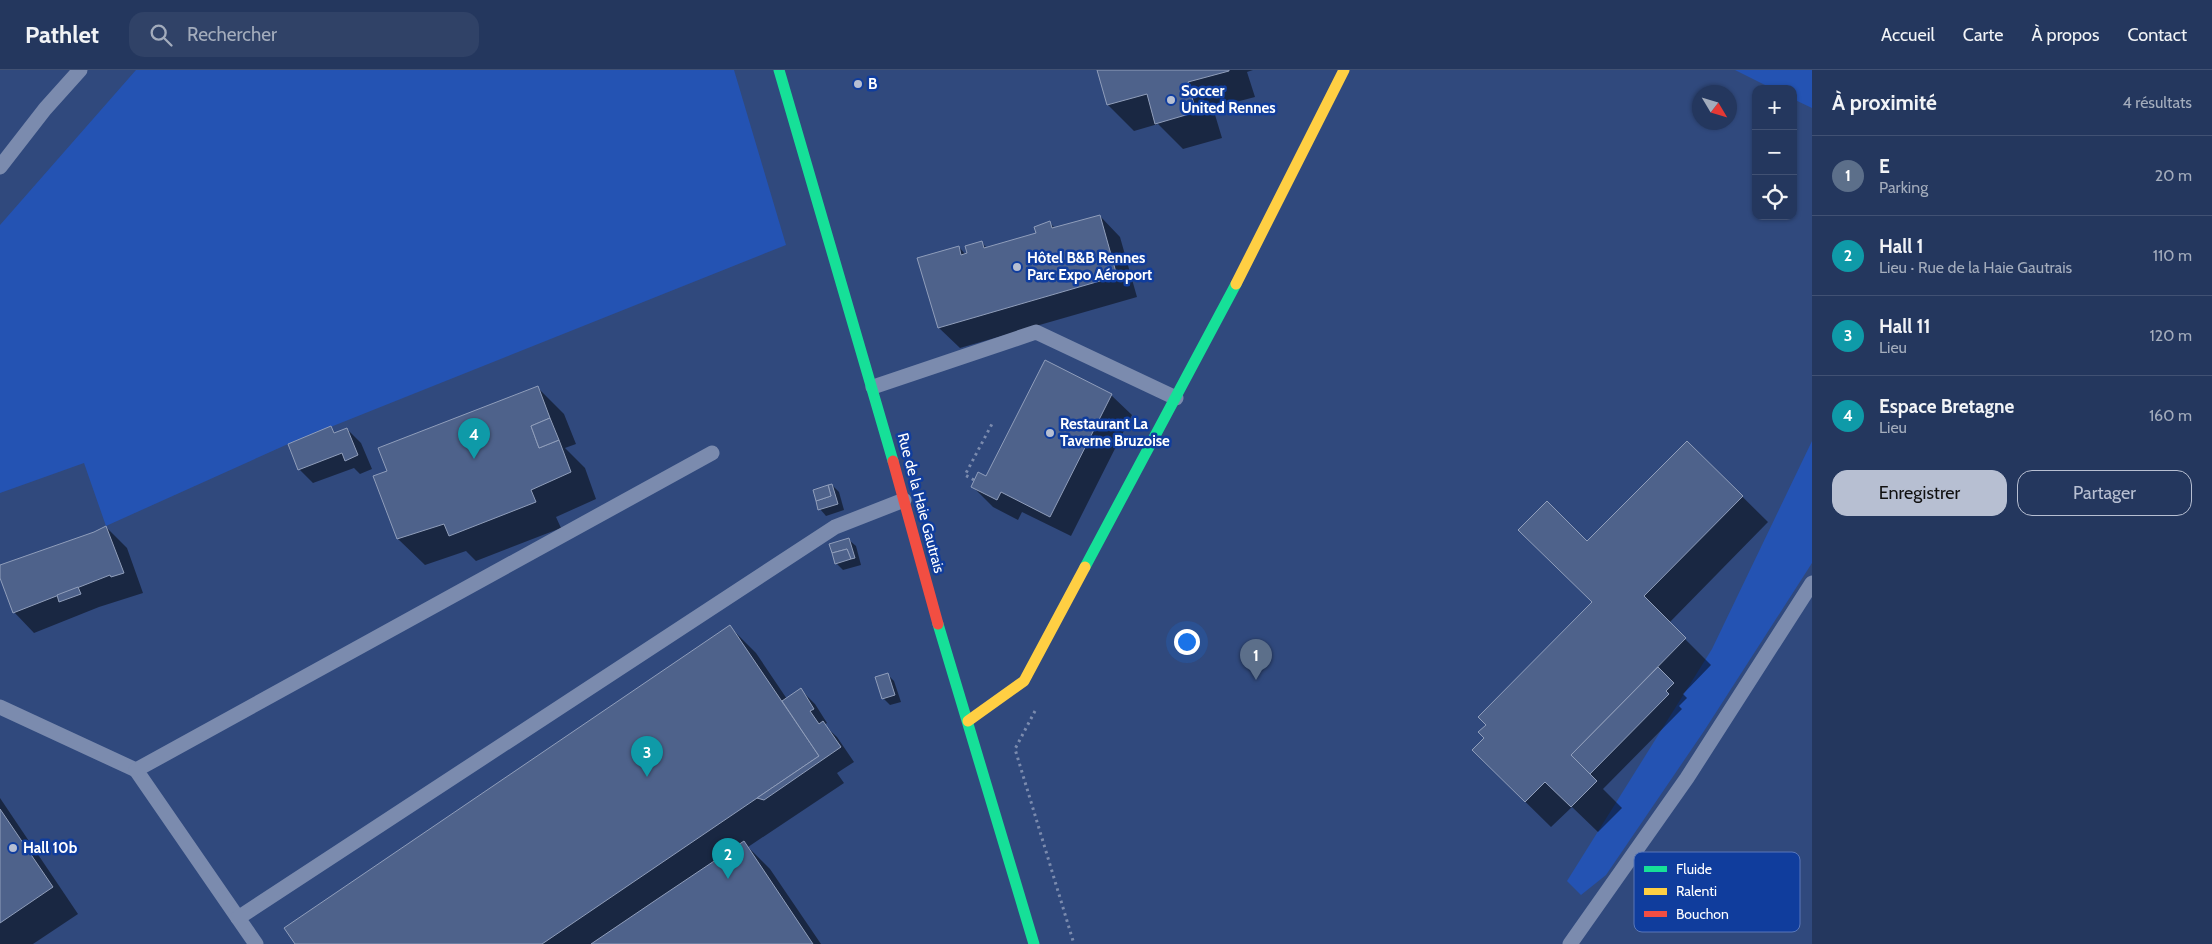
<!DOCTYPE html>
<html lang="fr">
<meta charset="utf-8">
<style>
body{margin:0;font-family:Cabin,sans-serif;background:#304267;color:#f1f3f6}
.controls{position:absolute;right:15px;top:15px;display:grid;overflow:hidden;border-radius:10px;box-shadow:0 1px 4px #0004}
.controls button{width:45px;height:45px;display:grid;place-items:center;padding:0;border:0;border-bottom:1px solid #415173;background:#24375e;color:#f1f3f6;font:25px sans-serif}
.compass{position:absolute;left:1692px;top:15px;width:45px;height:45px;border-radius:50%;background:#24375e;box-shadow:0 1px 4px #0004;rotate:128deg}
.you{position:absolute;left:1186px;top:571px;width:18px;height:18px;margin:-12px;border:4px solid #fff;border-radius:50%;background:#1a73e8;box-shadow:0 0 0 8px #1a73e833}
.badge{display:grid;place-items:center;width:32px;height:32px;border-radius:50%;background:#b7bfd2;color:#fff;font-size:16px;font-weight:700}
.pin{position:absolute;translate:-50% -41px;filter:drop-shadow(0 1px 2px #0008)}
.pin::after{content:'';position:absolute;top:26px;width:18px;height:15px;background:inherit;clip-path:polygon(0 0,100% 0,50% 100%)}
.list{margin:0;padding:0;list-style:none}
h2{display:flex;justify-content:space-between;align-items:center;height:65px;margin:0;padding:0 20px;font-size:21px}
h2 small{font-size:16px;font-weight:400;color:#a3acbc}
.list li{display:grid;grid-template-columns:32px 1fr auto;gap:15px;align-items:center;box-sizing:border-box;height:80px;padding:0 20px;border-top:1px solid #415173}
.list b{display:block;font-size:19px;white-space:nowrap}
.list p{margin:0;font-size:16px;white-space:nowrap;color:#a3acbc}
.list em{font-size:16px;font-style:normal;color:#a3acbc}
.actions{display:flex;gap:10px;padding:15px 20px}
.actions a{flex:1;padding:11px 0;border:1px solid #b7bfd2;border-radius:15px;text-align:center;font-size:18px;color:#b7bfd2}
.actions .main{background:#b7bfd2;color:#111}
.icon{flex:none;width:28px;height:28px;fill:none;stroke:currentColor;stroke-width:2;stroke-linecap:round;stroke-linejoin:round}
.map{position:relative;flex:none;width:1812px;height:874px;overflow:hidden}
header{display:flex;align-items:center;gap:30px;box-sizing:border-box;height:70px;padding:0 25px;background:#24375e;border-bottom:1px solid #415173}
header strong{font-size:24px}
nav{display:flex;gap:28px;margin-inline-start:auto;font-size:18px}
.search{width:350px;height:45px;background:#304267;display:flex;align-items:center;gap:12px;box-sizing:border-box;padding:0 18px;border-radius:15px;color:#a3acbc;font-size:19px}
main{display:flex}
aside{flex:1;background:#24375e}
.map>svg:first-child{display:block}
.green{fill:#2453b3}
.shadow{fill:#0007}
.building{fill:#4e628b;stroke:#909ebb}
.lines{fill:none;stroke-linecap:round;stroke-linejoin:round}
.path{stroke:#7b8bae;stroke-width:3;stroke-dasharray:2.5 4;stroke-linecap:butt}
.lane{stroke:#7b8bae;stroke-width:15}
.fast{stroke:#16e098;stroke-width:11}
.slow{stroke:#ffcf43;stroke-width:11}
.jam{stroke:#f24e42;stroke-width:11}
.poi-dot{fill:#b7bfd2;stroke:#103d9d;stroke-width:2}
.labels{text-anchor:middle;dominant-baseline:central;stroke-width:5;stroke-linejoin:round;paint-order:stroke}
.poi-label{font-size:15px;font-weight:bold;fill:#fff;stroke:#103d9d;text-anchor:start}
.street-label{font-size:15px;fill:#fff;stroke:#103d9d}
.key{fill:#103d9d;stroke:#5877ba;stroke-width:1}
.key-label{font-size:14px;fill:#fff}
</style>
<header>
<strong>Pathlet</strong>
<div class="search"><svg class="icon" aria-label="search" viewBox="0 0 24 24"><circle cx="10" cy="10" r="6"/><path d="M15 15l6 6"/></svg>Rechercher</div>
<nav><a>Accueil</a><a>Carte</a><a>À propos</a><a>Contact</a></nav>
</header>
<main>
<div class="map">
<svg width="1812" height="874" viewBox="0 0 1812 874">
<rect width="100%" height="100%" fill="#30497d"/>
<g class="green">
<path d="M136,0H734L786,175L288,374L106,456L84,393L0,423V155Z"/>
<path d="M1735,0H1812V38L1793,29V19H1773Z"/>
<path d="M1812,371V493L1704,661L1606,805L1581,825L1567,811L1712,579Z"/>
</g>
<g class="shadow">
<path d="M1098,0H1253L1247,2L1255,27L1213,38L1222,68L1183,79L1158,54L1134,61L1108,35Z"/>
<path d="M1100,146L1120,167L1137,227L960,278L939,258L919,189L959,177L966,185L982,173L988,179L1038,164L1050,153L1056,159Z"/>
<path d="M538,318L564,344L576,374L565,378L585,398L596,429L556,447L561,458L476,491L466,481L425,495L398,469L375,406L388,401Z"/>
<path d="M1111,325L1132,345L1071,466L1022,442L1018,450L993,437L972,416Z"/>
<path d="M331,358L336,364L347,359L361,373L372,399L360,404L354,398L313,413L299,399Z"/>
<path d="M1687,372L1768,452L1669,553L1711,595L1683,624L1687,628L1679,636L1682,639L1603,719L1622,738L1598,762L1572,737L1551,757L1499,706L1593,533L1587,473Z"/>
<path d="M832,415L839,422L844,440L826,446L820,439Z"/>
<path d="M106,457L127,478L143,523L99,537L34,563L14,542L0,505V496L95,463Z"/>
<path d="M849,470L856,476L861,495L843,500L836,493Z"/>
<path d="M730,557L756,583L787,629L801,620L815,634L827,653L824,655L837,667L854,692L837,703L844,713L748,777L770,799L821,874H297Z"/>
<path d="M887,604L894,611L901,632L890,635L883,628Z"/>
<path d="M0,728L78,844L33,874H0Z"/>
</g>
<g class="building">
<path d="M1097,0H1229V1L1188,12L1196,42L1155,54L1147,24L1107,35Z"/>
<path d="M1100,145L1117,206L938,258L917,188L959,176L961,185L967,183L965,176L982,171L984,178L1036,163L1034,157L1050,151L1052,158Z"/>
<path d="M1045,290L1112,324L1050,447L1001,422L997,430L971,417L978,402L986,406Z"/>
<path d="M538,316L550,348L531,356L539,378L559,370L571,402L531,420L536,432L449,466L444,454L397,469L373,406L387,401L378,378Z"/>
<path d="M550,348L559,370L539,378L531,356Z"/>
<path d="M331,356L334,363L347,358L358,385L345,391L342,383L298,400L288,374Z"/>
<path d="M1687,371L1743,426L1644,526L1686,568L1571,685L1597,711L1571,737L1545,712L1525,732L1472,680L1484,668L1478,662L1486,655L1478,647L1592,532L1518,460L1547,431L1587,471Z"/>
<path d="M832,414L838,434L818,440L816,431L831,426L828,415Z"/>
<path d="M828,415L831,426L816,431L813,420Z"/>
<path d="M106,456L124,503L111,507L110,505L13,543L0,508V495L94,462Z"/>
<path d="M849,468L855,488L851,489L847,479L832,483L829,474Z"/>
<path d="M847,479L851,489L835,494L832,483Z"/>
<path d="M78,517L81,524L59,532L57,525Z"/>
<path d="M730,555L819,686L542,874H295L284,858Z"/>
<path d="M1658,597L1674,613L1666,621L1669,624L1590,704L1571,685Z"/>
<path d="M888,603L895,625L882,629L875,607Z"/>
<path d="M801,618L814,639L810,641L819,654L823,651L841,677L764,730L757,728L819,686L782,631Z"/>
<path d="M0,739L53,817L0,853Z"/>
<path d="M744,771L813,874H591L656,830Z"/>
</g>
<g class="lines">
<g class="path">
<path d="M974,410L965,405L993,352"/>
<path d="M1035,641L1015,679L1074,874"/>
</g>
<g class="lane">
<path d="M0,97L45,39L80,0"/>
<path d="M873,317L1036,262L1176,328"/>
<path d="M0,637L136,700"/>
<path d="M238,848L136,700L712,383"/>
<path d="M256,874L238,848L835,457L904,430"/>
<path d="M1570,874L1687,708L1812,513"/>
</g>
<g class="fast">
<path d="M779,0L893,391"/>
<path d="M1085,497L1236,214"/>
<path d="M938,554L1034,874"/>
</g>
<g class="slow">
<path d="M1236,214L1344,0"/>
<path d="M968,651L1024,611L1085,497"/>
</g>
<path class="jam" d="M893,391L938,554"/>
</g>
<g class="poi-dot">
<circle cx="858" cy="14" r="5"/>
<circle cx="1171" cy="30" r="5"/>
<circle cx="1017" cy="197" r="5"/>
<circle cx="1050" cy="363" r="5"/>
<circle cx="13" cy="778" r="5"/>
</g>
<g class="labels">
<g class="poi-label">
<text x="868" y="14">B</text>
<text x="1181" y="21">Soccer<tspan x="1181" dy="17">United Rennes</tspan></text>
<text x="1027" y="188">Hôtel B&amp;B Rennes<tspan x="1027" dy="17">Parc Expo Aéroport</tspan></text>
<text x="1060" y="354">Restaurant La<tspan x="1060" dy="17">Taverne Bruzoise</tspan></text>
<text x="23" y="778">Hall 10b</text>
</g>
<g class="street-label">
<text transform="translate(921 433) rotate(75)">Rue de la Haie Gautrais</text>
</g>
</g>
<rect x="1634" y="782" width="166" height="80" rx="8" class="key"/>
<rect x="1644" y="796" width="23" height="6" fill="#16e098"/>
<rect x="1644" y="818" width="23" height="7" fill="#ffcf43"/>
<rect x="1644" y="841" width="23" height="6" fill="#f24e42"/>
<g class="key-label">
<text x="1676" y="804">Fluide</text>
<text x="1676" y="826">Ralenti</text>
<text x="1676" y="849">Bouchon</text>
</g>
</svg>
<div class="controls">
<button>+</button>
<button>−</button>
<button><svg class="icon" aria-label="locate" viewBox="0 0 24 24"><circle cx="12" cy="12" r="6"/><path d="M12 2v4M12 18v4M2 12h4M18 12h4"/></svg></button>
</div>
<svg class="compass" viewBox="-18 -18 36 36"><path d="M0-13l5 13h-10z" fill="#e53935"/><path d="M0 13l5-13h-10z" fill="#a3acbc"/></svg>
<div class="you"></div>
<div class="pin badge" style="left:1256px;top:610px;background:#5c6f8a">1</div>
<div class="pin badge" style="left:728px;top:809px;background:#0f9aa8">2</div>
<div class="pin badge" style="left:647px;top:707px;background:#0f9aa8">3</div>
<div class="pin badge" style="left:474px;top:389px;background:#0f9aa8">4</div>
</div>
<aside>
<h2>À proximité<small>4 résultats</small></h2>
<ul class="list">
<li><span class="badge" style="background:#5c6f8a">1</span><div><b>E</b><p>Parking</p></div><em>20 m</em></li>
<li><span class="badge" style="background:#0f9aa8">2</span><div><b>Hall 1</b><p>Lieu · Rue de la Haie Gautrais</p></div><em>110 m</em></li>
<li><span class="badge" style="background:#0f9aa8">3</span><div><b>Hall 11</b><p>Lieu</p></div><em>120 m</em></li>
<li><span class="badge" style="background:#0f9aa8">4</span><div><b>Espace Bretagne</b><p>Lieu</p></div><em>160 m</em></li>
</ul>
<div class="actions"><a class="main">Enregistrer</a><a>Partager</a></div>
</aside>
</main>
